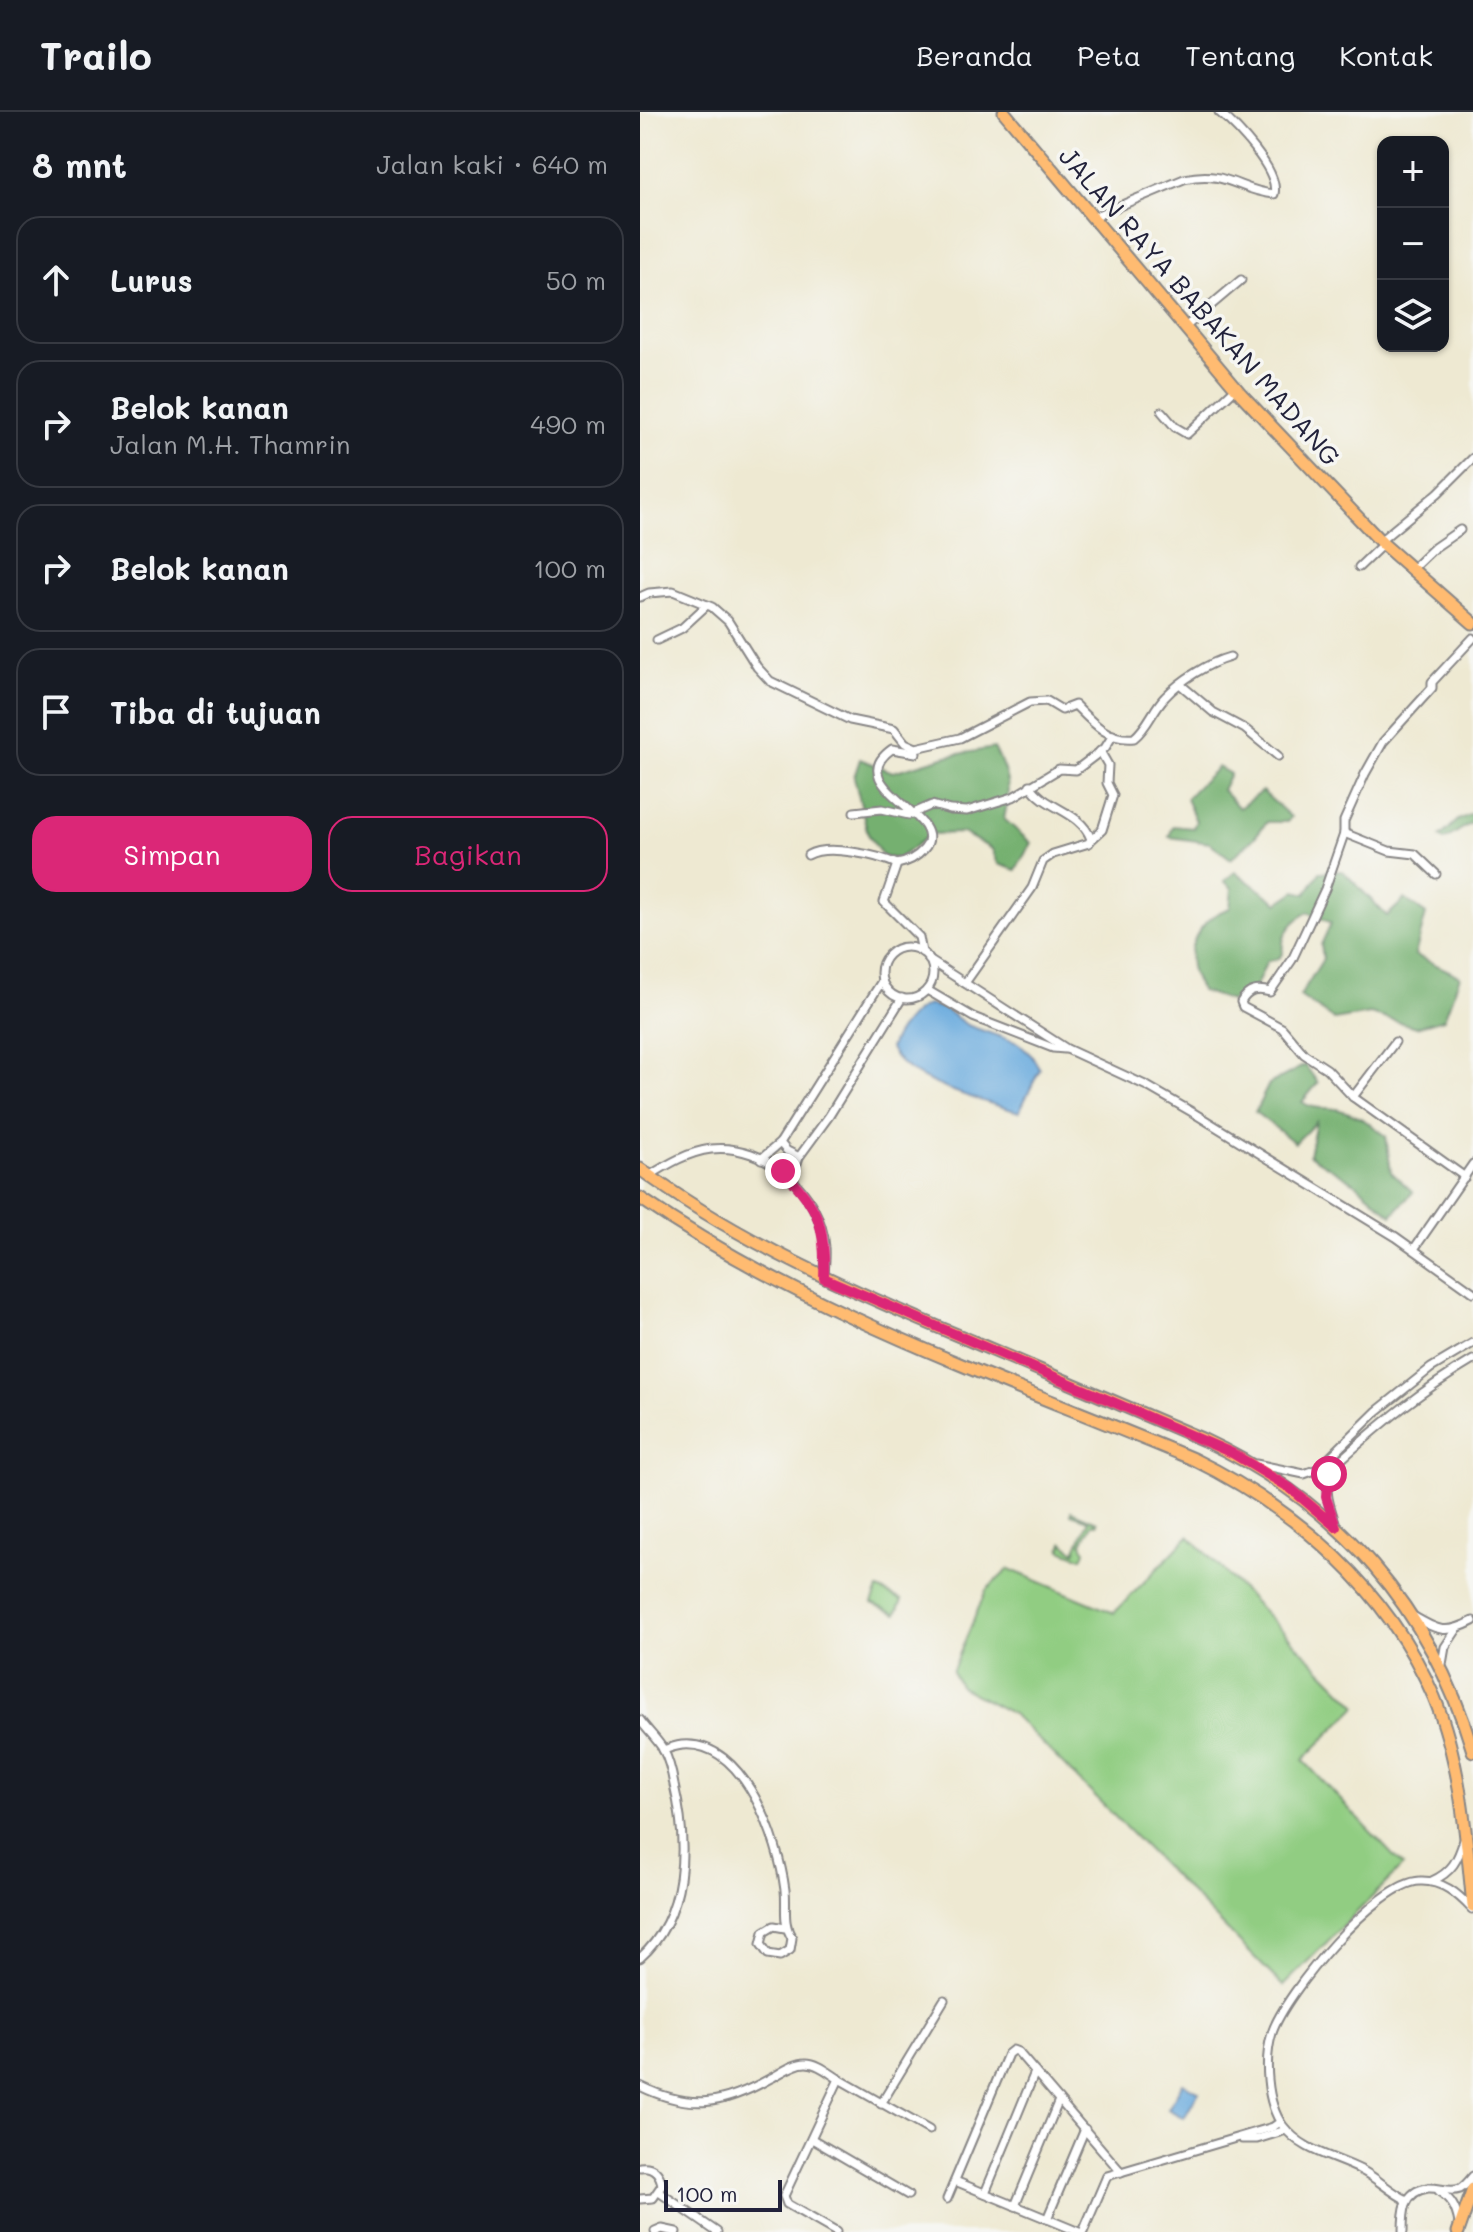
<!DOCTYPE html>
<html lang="id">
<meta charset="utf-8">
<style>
body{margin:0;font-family:Mali,sans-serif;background:#242831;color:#f1f3f6}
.controls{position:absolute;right:24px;top:24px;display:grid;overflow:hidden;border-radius:16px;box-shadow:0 2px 6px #0004}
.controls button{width:72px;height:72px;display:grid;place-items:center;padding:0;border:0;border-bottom:2px solid #363941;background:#171b24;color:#f1f3f6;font:40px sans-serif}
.scale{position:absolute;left:24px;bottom:20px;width:118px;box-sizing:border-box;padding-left:8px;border:4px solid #22223b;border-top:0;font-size:22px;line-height:28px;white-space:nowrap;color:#22223b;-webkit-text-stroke:6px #f6f6f2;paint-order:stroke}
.stop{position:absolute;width:24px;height:24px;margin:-18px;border:6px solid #db2777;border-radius:50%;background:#fff}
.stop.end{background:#db2777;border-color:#fff;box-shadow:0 2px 8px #0008}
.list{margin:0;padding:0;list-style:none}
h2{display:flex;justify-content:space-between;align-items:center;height:104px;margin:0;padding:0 32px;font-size:34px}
h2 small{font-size:26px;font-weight:400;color:#9ea1a6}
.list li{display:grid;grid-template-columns:52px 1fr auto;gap:24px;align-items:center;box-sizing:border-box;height:128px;margin:0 16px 16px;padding:0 16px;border:2px solid #363941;border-radius:24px}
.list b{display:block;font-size:30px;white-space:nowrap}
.list p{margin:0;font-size:26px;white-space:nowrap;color:#9ea1a6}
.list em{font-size:26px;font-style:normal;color:#9ea1a6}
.actions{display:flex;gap:16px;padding:24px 32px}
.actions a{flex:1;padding:18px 0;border:2px solid #db2777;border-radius:24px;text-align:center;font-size:28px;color:#db2777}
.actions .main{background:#db2777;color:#fff}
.icon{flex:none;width:44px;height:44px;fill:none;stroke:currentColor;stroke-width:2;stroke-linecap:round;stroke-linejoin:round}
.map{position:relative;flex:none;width:833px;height:2120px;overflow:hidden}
header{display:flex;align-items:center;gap:48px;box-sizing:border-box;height:112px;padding:0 40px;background:#171b24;border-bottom:2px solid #363941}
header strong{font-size:38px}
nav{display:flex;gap:44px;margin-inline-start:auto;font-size:28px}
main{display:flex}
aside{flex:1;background:#171b24}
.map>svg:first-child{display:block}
.green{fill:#91cd82;stroke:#5a785e;stroke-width:2}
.forest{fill:#74b070;stroke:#4b6956;stroke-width:2}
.water{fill:#6babde;stroke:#46668c;stroke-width:2}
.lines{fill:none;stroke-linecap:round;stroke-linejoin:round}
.minor-casing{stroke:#888686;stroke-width:11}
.primary-casing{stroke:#888686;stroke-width:15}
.minor{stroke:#fff;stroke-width:7}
.primary{stroke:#ffbb71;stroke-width:11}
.route{stroke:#db2777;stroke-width:10}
.labels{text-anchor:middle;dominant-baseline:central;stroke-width:7;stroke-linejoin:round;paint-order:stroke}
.street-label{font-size:26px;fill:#22223b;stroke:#f6f6f2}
</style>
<header>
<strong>Trailo</strong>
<nav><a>Beranda</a><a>Peta</a><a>Tentang</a><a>Kontak</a></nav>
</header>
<main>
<aside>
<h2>8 mnt<small>Jalan kaki · 640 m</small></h2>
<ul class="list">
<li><svg class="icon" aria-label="ahead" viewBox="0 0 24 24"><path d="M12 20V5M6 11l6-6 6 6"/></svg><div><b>Lurus</b></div><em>50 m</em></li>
<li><svg class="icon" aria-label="right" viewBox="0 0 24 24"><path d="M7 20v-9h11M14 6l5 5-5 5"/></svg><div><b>Belok kanan</b><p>Jalan M.H. Thamrin</p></div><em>490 m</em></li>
<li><svg class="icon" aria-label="right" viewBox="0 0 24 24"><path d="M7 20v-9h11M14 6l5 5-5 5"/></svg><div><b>Belok kanan</b></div><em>100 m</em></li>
<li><svg class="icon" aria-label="arrive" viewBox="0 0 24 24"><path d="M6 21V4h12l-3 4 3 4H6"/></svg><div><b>Tiba di tujuan</b></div></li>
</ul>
<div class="actions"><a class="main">Simpan</a><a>Bagikan</a></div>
</aside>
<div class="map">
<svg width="833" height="2120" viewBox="0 0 833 2120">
<rect width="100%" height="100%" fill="#f6f6f2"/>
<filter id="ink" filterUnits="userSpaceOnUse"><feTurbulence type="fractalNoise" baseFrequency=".0125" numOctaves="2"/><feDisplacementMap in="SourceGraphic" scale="16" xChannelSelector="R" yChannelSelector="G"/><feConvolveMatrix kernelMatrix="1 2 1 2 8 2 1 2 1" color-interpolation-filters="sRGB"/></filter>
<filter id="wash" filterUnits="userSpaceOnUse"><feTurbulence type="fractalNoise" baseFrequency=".006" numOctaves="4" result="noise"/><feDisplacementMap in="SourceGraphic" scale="32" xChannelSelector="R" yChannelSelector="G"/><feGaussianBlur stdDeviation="1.8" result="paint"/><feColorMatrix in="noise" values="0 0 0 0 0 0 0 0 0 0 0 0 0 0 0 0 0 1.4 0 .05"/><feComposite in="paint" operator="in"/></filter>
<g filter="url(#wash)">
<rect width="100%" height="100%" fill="#eee9d2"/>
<g class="green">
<path d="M431,1399L457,1410V1412H452L442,1431L445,1439L442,1446L421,1438L423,1431L435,1440L449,1408L431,1402Z"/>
<path d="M549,1424L717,1594L663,1648L763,1754L643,1874L373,1602L321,1575L312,1560L346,1478L369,1457L474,1501Z"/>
<path d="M238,1477L262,1488L256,1502L232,1491Z"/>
</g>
<g class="forest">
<path d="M354,636C369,664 371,677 364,707L391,731L376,758L358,752L352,737L323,721L291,722L258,747L243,745L228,722L214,665L220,647L253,660L307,644Z"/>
<path d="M578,655L590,662L582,678L599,696L622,679L651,705L647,710H627L614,726L591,747L570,731L529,725L533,714L553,716L556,709L546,687C555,675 567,666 578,655Z"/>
<path d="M833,701V710L804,728L800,725L818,708Z"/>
<path d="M703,759L747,804L765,787L786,802L775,843L820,864L804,907L776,915L730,902L694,908L660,884L683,847L681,833L691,811L668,800C653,809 640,822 643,841L638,847L627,849L616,874L591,889L561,879C558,872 552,863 551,855C547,827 565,804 590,796L592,776L584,769L595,760L638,791L656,779L666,782L680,760Z"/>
<path d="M665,953L678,971L662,990C675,999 686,994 700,998C719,1003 731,1012 746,1024L751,1060L773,1080L752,1103L715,1071L669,1043L676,1010L655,1031L615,1000L629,972Z"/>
</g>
<g class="water">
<path d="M287,893L303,896L327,913L378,931L392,944L400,957L379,1000C346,990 264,970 250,936C255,921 272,899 287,893Z"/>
<path d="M543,1971L559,1980L544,2006L528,1997Z"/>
</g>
</g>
<g filter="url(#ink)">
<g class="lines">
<defs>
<g id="minor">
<path d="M453,105L544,67C587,57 598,79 634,82C640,59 596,14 579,0"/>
<path d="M544,216L601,168"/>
<path d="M522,300L535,315L547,322L596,276"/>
<path d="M740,429L798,381L833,346"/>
<path d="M719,455L743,432"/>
<path d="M771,458L794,436L820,418"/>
<path d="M0,485L9,481L33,479L72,495L88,509L117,555L130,569L210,608L254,617L265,631L276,636L320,626L390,590L407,589L422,598L435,593C452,610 468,629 494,626C508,615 513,597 525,585C541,568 568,551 590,545"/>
<path d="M17,528L42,516L67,493"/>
<path d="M541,573L573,600L605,617L638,644"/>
<path d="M276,641L252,637C199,674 313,704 284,737C277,745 268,750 257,752L244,790L279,825L282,840"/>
<path d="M214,700L242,697L269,703L292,693L310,698L327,699L373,685L419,657L436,658L465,636L473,623"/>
<path d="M704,721L749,739L775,742L796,762"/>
<path d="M450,729L462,718L473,683L467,671L468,653L460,639"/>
<path d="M168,743C187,732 237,743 257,752"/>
<circle cx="267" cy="861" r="26"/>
<path d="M289,848L427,937L507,974L552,1000L756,1125L833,1180"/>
<path d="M325,871L392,776L403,749L413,742L449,731L451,727C440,698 406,698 390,673"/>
<path d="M287,878L333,905L413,936L425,937"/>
<path d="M713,985L755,930"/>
<path d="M140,1031L147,1039L159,1045"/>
<path d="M121,1047L140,1031L242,869"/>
<path d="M9,1064C28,1052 48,1040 71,1037C126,1031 181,1080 185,1135C186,1145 184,1156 184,1166"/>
<path d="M825,1065L713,985L687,957L664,942L642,916L603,895L601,890C608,878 617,876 630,880L652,848L685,777L704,722V709L725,662L743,630L792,576V570L833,526"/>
<path d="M152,1068L159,1045L189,1004L262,886"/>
<path d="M774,1137L833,1052"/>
<path d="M616,1352L664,1362L678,1357L737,1299L791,1256L833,1231"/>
<path d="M696,1413C688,1390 681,1373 696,1352C743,1310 779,1280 833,1248"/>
<path d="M773,1504C798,1519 806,1523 833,1509"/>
<path d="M801,1558L805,1535L817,1517"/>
<path d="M0,1608C7,1618 17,1627 23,1637C29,1648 32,1661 34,1673C48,1731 48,1803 0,1846"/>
<path d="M23,1638C29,1636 36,1634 42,1633C105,1627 139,1730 145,1778C147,1795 142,1811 152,1826L150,1838L140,1844L128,1842L121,1832L124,1820L134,1814L145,1816"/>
<path d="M792,1769C812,1760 818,1748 824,1728"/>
<path d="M199,1967L289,2018"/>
<path d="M0,1974C51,1999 83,1993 131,1966C141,1961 154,1951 166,1951C178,1951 189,1961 199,1967L144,2084L147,2092L196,2120"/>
<path d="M241,1992L304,1888"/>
<path d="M172,2027L268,2083"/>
<path d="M602,2027H617L646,2018"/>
<path d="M0,2055C13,2053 20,2061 22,2073L13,2086L0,2087"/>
<path d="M315,2069L439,2120"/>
<path d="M799,2079C812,2088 816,2096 819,2111"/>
<path d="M19,2080L77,2120"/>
<path d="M345,2081L395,1960"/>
<path d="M307,2087L368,1942L373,1938L378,1940L481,2060"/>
<path d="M767,2088C750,2080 737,2066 721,2058C694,2044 663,2040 643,2014C626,1991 624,1947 632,1921C645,1881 738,1770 780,1769C802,1768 818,1782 832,1797"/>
<path d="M375,2094L419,1988"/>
<path d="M407,2107L445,2017"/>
<path d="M15,2120L22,2117L36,2120"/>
<path d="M443,2120L467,2064L633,2015L640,2010"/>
<path d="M763,2120C763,2101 763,2079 788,2076C799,2075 809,2081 820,2077C825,2074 829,2069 833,2064"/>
</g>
<g id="primary">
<path d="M364,0L601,282L743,432L833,511"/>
<path d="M0,1057C100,1131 214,1180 329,1228C407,1261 486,1295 564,1328C699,1391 790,1496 833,1639"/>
<path d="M0,1086C169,1203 365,1268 553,1347C656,1397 748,1477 794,1585C821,1650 826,1724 833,1794"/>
<path d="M818,2120L833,2077"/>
</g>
</defs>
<use href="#minor" class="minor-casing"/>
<use href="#primary" class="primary-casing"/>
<use href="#minor" class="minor"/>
<use href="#primary" class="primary"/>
</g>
</g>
<g class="lines" filter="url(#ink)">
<path class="route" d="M143,1059C179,1095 186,1115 184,1166L592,1341L650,1376L696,1415L686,1385L689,1362"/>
</g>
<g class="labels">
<g class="street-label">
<text transform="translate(560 194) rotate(49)">JALAN RAYA BABAKAN MADANG</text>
</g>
</g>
</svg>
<div class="controls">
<button>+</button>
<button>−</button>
<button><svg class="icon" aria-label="layers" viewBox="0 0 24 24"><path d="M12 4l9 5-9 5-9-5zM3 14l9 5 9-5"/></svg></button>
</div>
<div class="scale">100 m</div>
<div class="stop" style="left:689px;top:1362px"></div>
<div class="stop end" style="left:143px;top:1059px"></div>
</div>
</main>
